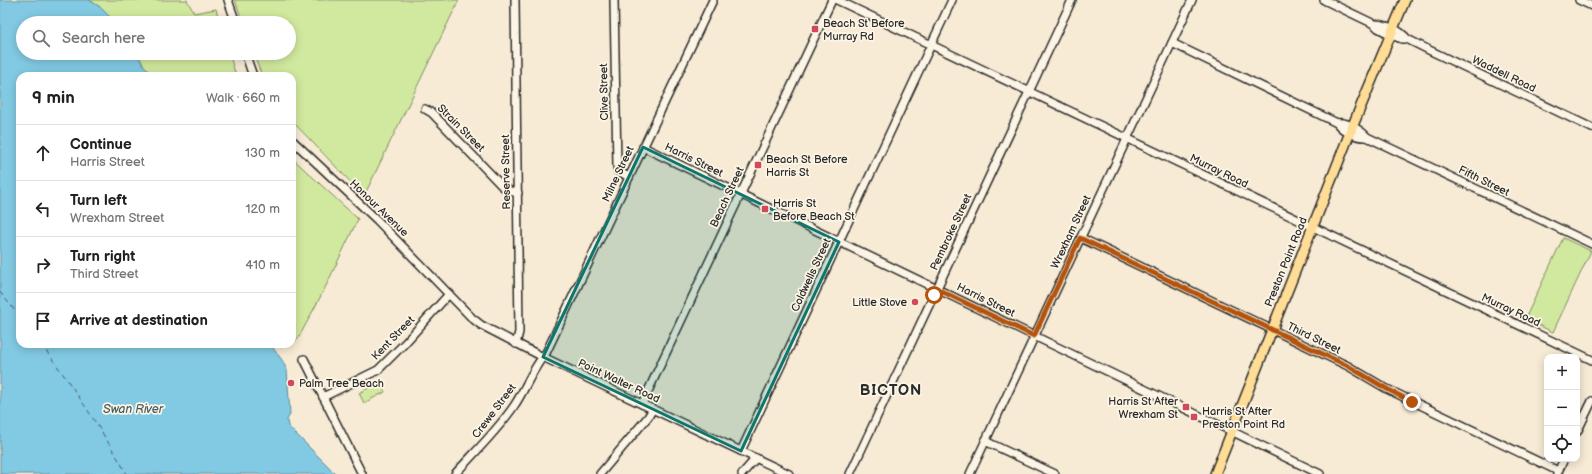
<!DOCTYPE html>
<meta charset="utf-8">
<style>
body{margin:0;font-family:"Balsamiq Sans",sans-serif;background:#f6f6f6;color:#202124}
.controls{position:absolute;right:12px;bottom:12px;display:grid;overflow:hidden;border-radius:8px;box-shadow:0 2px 10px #0003}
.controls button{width:36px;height:36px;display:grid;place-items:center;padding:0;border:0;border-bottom:1px solid #e0e0e0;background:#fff;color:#202124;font:20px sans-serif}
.stop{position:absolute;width:12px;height:12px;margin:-9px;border:3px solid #b45309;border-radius:50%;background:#fff}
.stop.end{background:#b45309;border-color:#fff;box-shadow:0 1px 4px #0008}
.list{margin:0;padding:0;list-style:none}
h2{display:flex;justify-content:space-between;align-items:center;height:52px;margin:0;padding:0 16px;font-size:17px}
h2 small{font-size:13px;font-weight:400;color:#757577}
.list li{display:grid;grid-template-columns:26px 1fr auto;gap:12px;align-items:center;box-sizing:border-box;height:56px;padding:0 16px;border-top:1px solid #e0e0e0}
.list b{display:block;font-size:15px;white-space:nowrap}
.list p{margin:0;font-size:13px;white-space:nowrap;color:#757577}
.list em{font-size:13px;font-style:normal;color:#757577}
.icon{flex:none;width:22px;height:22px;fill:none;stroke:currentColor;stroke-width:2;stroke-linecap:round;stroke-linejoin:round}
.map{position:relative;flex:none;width:1592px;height:474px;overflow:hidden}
.search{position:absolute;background:#fff;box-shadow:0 2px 10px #0003;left:16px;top:16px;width:280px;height:44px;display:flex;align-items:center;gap:10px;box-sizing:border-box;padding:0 14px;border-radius:22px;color:#757577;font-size:15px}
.panel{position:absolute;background:#fff;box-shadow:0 2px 10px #0003;left:16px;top:72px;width:280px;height:276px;border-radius:12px}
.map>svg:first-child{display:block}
.green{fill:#d1e99e;stroke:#7e8a64}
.water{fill:#82cae3;stroke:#5f8a99}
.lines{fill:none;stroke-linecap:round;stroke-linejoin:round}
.ferry{stroke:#455b62;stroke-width:1;stroke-dasharray:5 4;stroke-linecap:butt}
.minor-casing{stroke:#2b2b2b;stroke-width:10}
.major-casing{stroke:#2b2b2b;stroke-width:12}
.minor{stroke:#fcf5e5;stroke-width:7}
.major{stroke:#ffdd96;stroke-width:9}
.route{stroke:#b45309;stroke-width:5}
.marked{fill:#0f766e;fill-opacity:0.2;stroke:#0f766e;stroke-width:3;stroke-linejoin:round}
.poi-dot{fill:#d1495b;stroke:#fcf5e5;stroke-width:1.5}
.labels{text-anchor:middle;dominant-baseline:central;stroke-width:3.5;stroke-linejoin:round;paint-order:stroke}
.poi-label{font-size:11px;fill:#2b2b2b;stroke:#fcf5e5;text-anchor:start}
.street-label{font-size:11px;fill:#2b2b2b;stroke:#fcf5e5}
.water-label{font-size:12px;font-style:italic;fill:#455b62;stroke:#fcf5e5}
.district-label{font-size:15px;font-weight:bold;letter-spacing:1px;fill:#2b2b2b;stroke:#fcf5e5}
</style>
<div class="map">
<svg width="1592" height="474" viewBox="0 0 1592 474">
<rect width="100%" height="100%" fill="#f7ebd5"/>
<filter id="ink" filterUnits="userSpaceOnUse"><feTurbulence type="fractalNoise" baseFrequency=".025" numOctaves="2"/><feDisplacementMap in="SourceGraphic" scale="8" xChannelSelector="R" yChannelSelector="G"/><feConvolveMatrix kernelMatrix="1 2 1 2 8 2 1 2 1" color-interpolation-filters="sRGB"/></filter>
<g filter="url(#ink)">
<g class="green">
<path d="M89,0H187L194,13L216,9L220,23H116L100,7Z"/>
<path d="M235,0H459L364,196L292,121V76H262L253,53H289V23H243Z"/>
<path d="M137,53H229L236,76H154L145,68Z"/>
<path d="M292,158L358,219L324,290L298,339L292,343Z"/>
<path d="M1563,238L1591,251L1553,332L1525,319Z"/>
<path d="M380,382L385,392L364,403L359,393Z"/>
</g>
<path class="water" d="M0,0H89L100,7L116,23H23V53H138C140,62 147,70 154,76H20V344H270L282,360L287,370L290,414L287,420L288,426L336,474H0Z"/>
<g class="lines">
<g class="ferry">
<path d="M0,292L20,317"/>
<path d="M41,344C72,385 101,429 127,474"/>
</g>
<defs>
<g id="minor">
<path d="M228,0L236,23"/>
<path d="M515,0L519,332L516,344"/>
<path d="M614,0L617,166L618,171L629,177"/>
<path d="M837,0L1592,360"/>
<path d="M1324,0L1374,24L1378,28L1391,35L1402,39H1407L1429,50L1592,128"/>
<path d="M1579,0L1592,6"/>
<path d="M1374,24C1385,24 1401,30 1407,39"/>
<path d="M1172,43L1337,123C1346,121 1361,130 1367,137L1592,244"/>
<path d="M245,53L253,76"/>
<path d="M425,109L432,113L502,186L510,191L518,193"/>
<path d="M1337,123C1342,131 1357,138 1367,137"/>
<path d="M292,140L377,220L472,318L481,325L543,357L789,474"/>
<path d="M643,147L1320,474"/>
<path d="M1081,238L1348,366L1387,389L1558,471"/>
<path d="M304,359L362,474"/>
<path d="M323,397L378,370L405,343L449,294"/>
<path d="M642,404L832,0"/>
<path d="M1577,432L1592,401"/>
<path d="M985,441L1055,474"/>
<path d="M741,451L952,0"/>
<path d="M455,474C475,452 497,431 514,406C525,390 533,367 546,353L713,0"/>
<path d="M600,474L648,417L653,409"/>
<path d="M742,474L756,458"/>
<path d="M850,474L1072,0"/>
<path d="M970,474L1192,0"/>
<path d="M1557,474L1564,459"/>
</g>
<path id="major" d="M1215,474L1351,130L1405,0"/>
</defs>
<use href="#minor" class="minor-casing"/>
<use href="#major" class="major-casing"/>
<use href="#minor" class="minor"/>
<use href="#major" class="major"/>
</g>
</g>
<g class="lines" filter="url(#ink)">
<path class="route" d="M934,295L937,289L1034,336L1080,238L1348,366L1387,389L1412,402"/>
</g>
<path class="marked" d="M643,147L839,242L741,451L543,357Z"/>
<g class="poi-dot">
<rect x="811" y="25" width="8" height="8" rx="2"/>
<rect x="754" y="161" width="8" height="8" rx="2"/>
<rect x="761" y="205" width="8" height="8" rx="2"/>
<circle cx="915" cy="302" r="4"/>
<circle cx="291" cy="383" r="4"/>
<rect x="1182" y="403" width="8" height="8" rx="2"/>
<rect x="1190" y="413" width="8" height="8" rx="2"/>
</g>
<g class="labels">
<g class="poi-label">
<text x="823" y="23">Beach St Before<tspan x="823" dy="13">Murray Rd</tspan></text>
<text x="766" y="159">Beach St Before<tspan x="766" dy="13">Harris St</tspan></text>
<text x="773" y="203">Harris St<tspan x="773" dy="13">Before Beach St</tspan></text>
<text x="907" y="302" text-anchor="end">Little Stove</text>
<text x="299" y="383">Palm Tree Beach</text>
<text x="1178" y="401" text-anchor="end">Harris St After<tspan x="1178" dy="13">Wrexham St</tspan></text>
<text x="1202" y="411">Harris St After<tspan x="1202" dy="13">Preston Point Rd</tspan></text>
</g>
<g class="street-label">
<text transform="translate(1504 74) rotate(26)">Waddell Road</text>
<text transform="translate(604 92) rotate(-91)">Clive Street</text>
<text transform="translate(461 128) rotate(45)">Strain Street</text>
<text transform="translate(694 160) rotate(26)">Harris Street</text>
<text transform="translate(1219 171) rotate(26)">Murray Road</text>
<text transform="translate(506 172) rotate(-91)">Reserve Street</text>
<text transform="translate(618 174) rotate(-65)">Milne Street</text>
<text transform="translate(1484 181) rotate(26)">Fifth Street</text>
<text transform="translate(727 197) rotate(-65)">Beach Street</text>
<text transform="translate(379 208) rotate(44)">Honour Avenue</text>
<text transform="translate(951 232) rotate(-65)">Pembroke Street</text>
<text transform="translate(1071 232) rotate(-65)">Wrexham Street</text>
<text transform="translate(1286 262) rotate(-68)">Preston Point Road</text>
<text transform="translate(811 275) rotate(-65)">Coldwells Street</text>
<text transform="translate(986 300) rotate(26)">Harris Street</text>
<text transform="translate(1511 310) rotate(25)">Murray Road</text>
<text transform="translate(393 338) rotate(-46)">Kent Street</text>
<text transform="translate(1314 338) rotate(26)">Third Street</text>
<text transform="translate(619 381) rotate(25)">Point Walter Road</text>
<text transform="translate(494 411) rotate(-53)">Crewe Street</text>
</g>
<g class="water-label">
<text x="133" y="409">Swan River</text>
</g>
<g class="district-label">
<text x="891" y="390">BICTON</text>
</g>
</g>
</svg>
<div class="controls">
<button>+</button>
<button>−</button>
<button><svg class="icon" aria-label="locate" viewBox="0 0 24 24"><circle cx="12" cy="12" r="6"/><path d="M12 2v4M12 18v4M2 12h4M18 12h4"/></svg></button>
</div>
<div class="stop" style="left:934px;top:295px"></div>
<div class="stop end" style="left:1412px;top:402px"></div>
<div class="search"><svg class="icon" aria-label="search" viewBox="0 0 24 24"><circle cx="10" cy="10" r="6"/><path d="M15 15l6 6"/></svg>Search here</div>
<section class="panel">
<h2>9 min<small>Walk · 660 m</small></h2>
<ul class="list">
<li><svg class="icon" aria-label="ahead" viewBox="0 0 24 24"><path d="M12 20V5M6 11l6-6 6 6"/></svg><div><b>Continue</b><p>Harris Street</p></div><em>130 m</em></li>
<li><svg class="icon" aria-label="left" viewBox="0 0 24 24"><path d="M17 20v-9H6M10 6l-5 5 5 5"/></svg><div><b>Turn left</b><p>Wrexham Street</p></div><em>120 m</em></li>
<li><svg class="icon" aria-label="right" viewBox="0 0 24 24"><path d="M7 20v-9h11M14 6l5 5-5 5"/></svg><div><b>Turn right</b><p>Third Street</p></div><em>410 m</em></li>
<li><svg class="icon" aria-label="arrive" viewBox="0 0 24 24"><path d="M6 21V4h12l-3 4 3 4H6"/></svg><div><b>Arrive at destination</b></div></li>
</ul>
</section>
</div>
